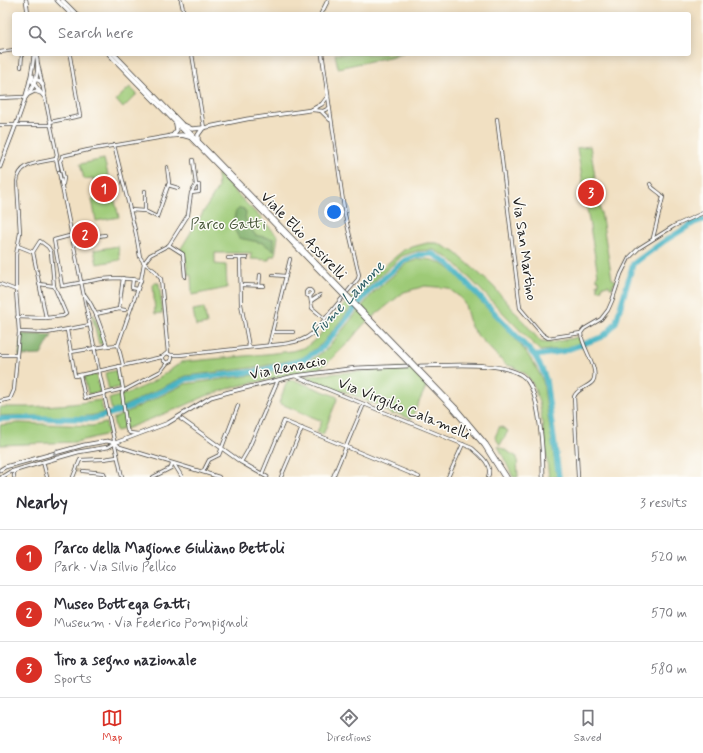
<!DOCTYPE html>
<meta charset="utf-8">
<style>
body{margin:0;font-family:Mynerve,sans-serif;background:#f7f7f7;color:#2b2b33}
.you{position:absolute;left:334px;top:212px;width:14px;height:14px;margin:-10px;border:3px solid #fff;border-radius:50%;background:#1a73e8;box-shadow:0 0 0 6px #1a73e833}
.badge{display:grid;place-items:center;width:26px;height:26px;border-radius:50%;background:#d93025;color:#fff;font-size:13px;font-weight:700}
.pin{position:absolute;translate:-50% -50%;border:2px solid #fff;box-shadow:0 1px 4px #0006}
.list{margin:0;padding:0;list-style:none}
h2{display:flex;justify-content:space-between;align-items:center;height:52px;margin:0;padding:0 16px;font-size:17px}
h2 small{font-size:13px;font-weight:400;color:#7c7c81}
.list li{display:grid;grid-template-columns:26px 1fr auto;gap:12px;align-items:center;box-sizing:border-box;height:56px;padding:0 16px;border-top:1px solid #e1e1e2}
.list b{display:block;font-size:15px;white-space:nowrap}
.list p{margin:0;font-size:13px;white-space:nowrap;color:#7c7c81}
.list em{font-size:13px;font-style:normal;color:#7c7c81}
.icon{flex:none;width:22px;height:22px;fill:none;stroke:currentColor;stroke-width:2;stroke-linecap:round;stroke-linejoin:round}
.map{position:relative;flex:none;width:703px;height:477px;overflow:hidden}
.search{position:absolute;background:#fff;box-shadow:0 2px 10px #0003;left:12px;right:12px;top:12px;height:44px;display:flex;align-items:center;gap:10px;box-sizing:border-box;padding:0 14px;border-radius:4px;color:#7c7c81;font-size:15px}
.sheet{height:220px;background:#fff}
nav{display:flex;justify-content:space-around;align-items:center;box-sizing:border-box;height:56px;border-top:1px solid #e1e1e2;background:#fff;font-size:11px;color:#7c7c81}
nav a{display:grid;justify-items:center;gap:2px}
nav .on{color:#d93025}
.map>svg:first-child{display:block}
.green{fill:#9eca77;stroke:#5d734a}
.forest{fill:#7eae68;stroke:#4d6542}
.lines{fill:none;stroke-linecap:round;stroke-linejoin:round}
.river{stroke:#46b3c2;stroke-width:5.5}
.street-tunnel{stroke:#c6b9a1;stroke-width:2.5;stroke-dasharray:2.5 1;stroke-linecap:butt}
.street-casing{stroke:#3c3935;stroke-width:4}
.secondary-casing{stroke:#3c3935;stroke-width:4.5}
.primary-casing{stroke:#3c3935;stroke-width:5}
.street{stroke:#fff;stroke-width:2.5}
.secondary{stroke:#fff;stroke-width:3}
.primary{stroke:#fff;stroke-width:3.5}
.primary-bridge-casing{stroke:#3c3935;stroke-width:5;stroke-linecap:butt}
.primary-bridge{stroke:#fff;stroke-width:3.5}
.oneway{stroke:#999}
.labels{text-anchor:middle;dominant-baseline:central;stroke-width:3;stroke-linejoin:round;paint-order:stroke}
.park-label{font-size:15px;fill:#4a593c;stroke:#fdfcf7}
.street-label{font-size:15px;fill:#1c1c1c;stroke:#fdfcf7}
.water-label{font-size:16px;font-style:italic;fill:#2f6067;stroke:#fdfcf7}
</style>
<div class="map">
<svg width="703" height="477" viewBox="0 0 703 477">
<rect width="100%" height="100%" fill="#fdfcf7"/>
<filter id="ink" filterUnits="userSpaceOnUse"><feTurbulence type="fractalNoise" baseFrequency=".025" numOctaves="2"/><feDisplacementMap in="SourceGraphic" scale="8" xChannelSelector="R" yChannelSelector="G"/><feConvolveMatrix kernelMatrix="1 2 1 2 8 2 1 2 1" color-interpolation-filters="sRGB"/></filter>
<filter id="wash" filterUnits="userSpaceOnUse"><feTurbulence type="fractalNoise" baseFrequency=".012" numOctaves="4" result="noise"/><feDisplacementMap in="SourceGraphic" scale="16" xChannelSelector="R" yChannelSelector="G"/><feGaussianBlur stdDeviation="0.9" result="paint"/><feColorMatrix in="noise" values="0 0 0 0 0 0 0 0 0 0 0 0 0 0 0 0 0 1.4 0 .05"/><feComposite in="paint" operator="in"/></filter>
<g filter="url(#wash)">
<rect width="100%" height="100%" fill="#f1e0c2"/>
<g class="green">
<path d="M335,54H403L338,68Z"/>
<path d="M130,87L137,94L123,108L116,100Z"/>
<path d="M590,146L612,279L615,280L616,283L613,284V288H610L609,285L602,286V289L598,290L597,284H599V280H597V275H598L577,148Z"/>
<path d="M104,159L119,217L96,221L92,199L98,198L93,178L84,179L80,164Z"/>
<path d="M217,173L278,236L275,256H270L269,260L251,259V253H215V264L226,265L227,288L192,295L191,275H188L185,256L180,250L218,188Z"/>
<path d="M427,243H437L455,252L493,286L541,342L550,343L578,337L580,343L563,349L540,351L452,260L434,250L417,251L402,256L367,288L322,344L302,358L259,367L186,376L122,407L112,411L109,399L128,393L151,383L182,362L266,354L292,351L306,347L317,338L354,293L364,283L405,249Z"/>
<path d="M118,246L120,260L97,264L94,250Z"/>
<path d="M419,259C429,259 438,260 447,267C460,276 471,290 481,302C503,325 530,351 543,381L557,477H549L540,406L534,386L526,374L514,367L506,365L477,335L471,327L465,305L461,298L448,288L425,286L404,292L364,324L348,343L327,363L318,369L234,387L206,396L184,406L128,428L116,431L113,419L185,384L261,374L305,364L326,350L373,293L407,263Z"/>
<path d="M153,283H159L163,313L155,314Z"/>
<path d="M204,308L207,324L196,326L193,310Z"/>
<path d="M92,315H94L104,343L99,344Z"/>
<path d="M408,367L427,385L411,419L395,413L394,415L379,408V406L343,391L342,392L303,377L305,376Z"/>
<path d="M117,370L120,387L109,390L105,373Z"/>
<path d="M96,374L100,392L88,394L84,377Z"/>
<path d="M294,380L338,397L323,435L317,432L322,421L279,403L287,381Z"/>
<path d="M101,400L103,413C72,422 33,413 0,416V407H30L72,404Z"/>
<path d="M19,423L92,426L106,423L108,434L76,442L0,445V425Z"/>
<path d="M500,426L508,431L500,445L495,437Z"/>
<path d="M498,446L517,457L518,477H513Z"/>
</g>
<g class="forest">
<path d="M240,208L244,209L246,213L245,218L255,235L274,239V251L263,243L239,238L232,225L235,223C235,215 233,213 240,208Z"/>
<path d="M21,334L52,335L41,355L19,356Z"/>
</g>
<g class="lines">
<g class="river">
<path d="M535,356L564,351L602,337L610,330L616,322L633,264L663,242L694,223L703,220"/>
<path d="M0,419L18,418L92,419L123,410L187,379L260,371L303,360L323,347L370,290L405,260L418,255L433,254L449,264L535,356L542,369L546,380L559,477"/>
</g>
</g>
</g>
<g filter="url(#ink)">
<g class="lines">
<path class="street-tunnel" d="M78,470L83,471"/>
<defs>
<g id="street">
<path d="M181,0L184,14"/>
<path d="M0,52L14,50"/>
<path d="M192,54L204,128"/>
<path d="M38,64L57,155L56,158L58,169"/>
<path d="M21,67L22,54"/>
<path d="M0,98L22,97L25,98"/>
<path d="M312,110L323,111L329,108"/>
<path d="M321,111L330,120"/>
<path d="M497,119L520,308L542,334L548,338L581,333"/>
<path d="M50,122L80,116L70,56"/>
<path d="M0,125H50"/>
<path d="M114,145L136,234L140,257L144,263L155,271L161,279L168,353"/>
<path d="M62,156L88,150L170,136"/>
<path d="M62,156V158L60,161L64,178L63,184"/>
<path d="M193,160L196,185"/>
<path d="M59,172L99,371L122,477"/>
<path d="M650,184C653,191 660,191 663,197L653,238"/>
<path d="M168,185L178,188"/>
<path d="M130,210L145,211L157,217L169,183L167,167"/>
<path d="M145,211V191"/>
<path d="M73,235L54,240L62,286L101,279L117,278L141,280"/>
<path d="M74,240L105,235"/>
<path d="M169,245L183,254L185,277"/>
<path d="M33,252L40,241L48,247L51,252L54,286"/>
<path d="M228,258H247"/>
<path d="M240,258L241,304L249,347"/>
<path d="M273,275L286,276"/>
<path d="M133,279L132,288L138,289"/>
<path d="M0,284L16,290"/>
<path d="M39,284L54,286L66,314L63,316L46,318"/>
<path d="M241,285L264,286"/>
<path d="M259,286L260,275"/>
<circle cx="309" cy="293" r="3"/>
<path d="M85,295C96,310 101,328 107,346"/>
<path d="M310,296L312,308L325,319"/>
<path d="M311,301L320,295"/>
<path d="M119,309L123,278"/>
<path d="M96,314L119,309L125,310"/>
<path d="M17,317L46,318L33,252L18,246"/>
<path d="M67,330L75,376L162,357"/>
<path d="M19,332L47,333L90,325"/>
<path d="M272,332H293"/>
<path d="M118,345L141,280L144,263L150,255L169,245L188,215L191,193L196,185H199V192L191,193"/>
<path d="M118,345L123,365"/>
<path d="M269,345L290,259"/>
<path d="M71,352L107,346L118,345"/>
<path d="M0,355H16"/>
<path d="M162,357L167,353L171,355H180L283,344C295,342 304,341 314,332L358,279L359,275L345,215L328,96"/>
<path d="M162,357L164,361L167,363"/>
<path d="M80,375L85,398L123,389L119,366"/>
<path d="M295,376L472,448C481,456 493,465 488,477"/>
<path d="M0,401L10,399L14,390L19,332L16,290V255L20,233L17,182C19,162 39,163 56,159"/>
<path d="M138,434L130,433L127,430L122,393L123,391L161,371L167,363L171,361L172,358L171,355"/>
<path d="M115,443L120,447L219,477"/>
<path d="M43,462L47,477"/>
<path d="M241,462L248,450L278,380"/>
<path d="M174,464L182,477"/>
<path d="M14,471V477"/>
<path d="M83,471L104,473L105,477"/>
<path d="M203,472L209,460L219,455L238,406"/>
<path d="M262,474L284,421L419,477"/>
<path d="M73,477L80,460L104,459L117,457"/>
<path d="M153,477L171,468L172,464"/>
<path d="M281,477L302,428"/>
<path d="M333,477L364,404"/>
<path d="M448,477L463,444"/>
<path d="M578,477L574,397C577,388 588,388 593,381C600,369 581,346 581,333L584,329L601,319L608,310L612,301L621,274L629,258L639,248L674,226L703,213"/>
</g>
<g id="secondary">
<path d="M26,0L28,14"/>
<path d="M321,14L328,0"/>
<path d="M33,76L32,81L45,98"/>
<path d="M35,79L40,81L43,85"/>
<path d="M29,94L35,91L40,93"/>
<path d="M26,97C36,85 40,70 36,54"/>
<path d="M203,128L247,119L311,110L322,104L328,96L322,54"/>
<path d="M0,167C13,131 31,93 34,54"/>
<path d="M420,366C445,366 507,360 525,378C541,394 543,455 543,477"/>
<path d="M181,419L241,462L267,477"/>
<path d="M0,470L5,467L84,445L107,441L115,443"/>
<path d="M2,477L10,472L43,462L78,452L108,447L115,443L168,423L211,397L229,392L294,376L356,368L408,366"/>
</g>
<g id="primary">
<path d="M57,0L71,14"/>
<path d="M62,0L76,14"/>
<path d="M109,54L229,177"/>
<path d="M114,54L231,175"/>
<path d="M184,125L192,129L203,128"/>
<path d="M173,135L177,130L176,124"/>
<path d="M170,136L182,135L189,137"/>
<path d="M198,141V135L203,128"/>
<path d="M456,408L486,444L507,477"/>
<path d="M454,410L484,445L504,477"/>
</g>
</defs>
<use href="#street" class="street-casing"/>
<use href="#secondary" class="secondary-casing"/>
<use href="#primary" class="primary-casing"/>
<use href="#street" class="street"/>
<use href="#secondary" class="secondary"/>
<use href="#primary" class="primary"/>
<defs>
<g id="primary-bridge">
<path d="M231,175L456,408"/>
<path d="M229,177L454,410"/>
</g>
</defs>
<use href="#primary-bridge" class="primary-bridge-casing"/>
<use href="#primary-bridge" class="primary-bridge"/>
</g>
<defs><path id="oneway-chevron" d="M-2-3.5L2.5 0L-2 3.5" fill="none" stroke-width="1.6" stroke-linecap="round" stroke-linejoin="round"/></defs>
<use class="oneway" href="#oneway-chevron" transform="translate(56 453) rotate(165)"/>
</g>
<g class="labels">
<g class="park-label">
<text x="228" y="225">Parco Gatti</text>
</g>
<g class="street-label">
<text transform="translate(303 236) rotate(46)">Viale Elio Assirelli</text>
<text transform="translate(524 249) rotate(82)">Via San Martino</text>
<text transform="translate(288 368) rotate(-11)">Via Renaccio</text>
<text transform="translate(404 409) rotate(22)">Via Virgilio Calamelli</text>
</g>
<g class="water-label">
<text transform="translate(348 299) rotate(-46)">Fiume Lamone</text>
</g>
</g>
</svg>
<div class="you"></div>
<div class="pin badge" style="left:104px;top:189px">1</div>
<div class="pin badge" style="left:85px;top:235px">2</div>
<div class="pin badge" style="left:591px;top:193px">3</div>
<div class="search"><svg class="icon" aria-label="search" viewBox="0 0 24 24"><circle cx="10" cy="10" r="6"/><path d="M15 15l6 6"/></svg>Search here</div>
</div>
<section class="sheet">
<h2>Nearby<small>3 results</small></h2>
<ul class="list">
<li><span class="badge">1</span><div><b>Parco della Magione Giuliano Bettoli</b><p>Park · Via Silvio Pellico</p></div><em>520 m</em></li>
<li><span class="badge">2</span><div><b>Museo Bottega Gatti</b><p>Museum · Via Federico Pompignoli</p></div><em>570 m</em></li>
<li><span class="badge">3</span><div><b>Tiro a segno nazionale</b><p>Sports</p></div><em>580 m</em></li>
</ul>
</section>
<nav>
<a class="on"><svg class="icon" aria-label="map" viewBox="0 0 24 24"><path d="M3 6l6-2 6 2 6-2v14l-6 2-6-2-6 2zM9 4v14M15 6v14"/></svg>Map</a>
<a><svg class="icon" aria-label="directions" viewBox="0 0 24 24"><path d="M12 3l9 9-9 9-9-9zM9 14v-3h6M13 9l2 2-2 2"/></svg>Directions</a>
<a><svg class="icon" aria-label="saved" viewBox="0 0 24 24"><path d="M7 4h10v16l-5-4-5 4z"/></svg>Saved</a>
</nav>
